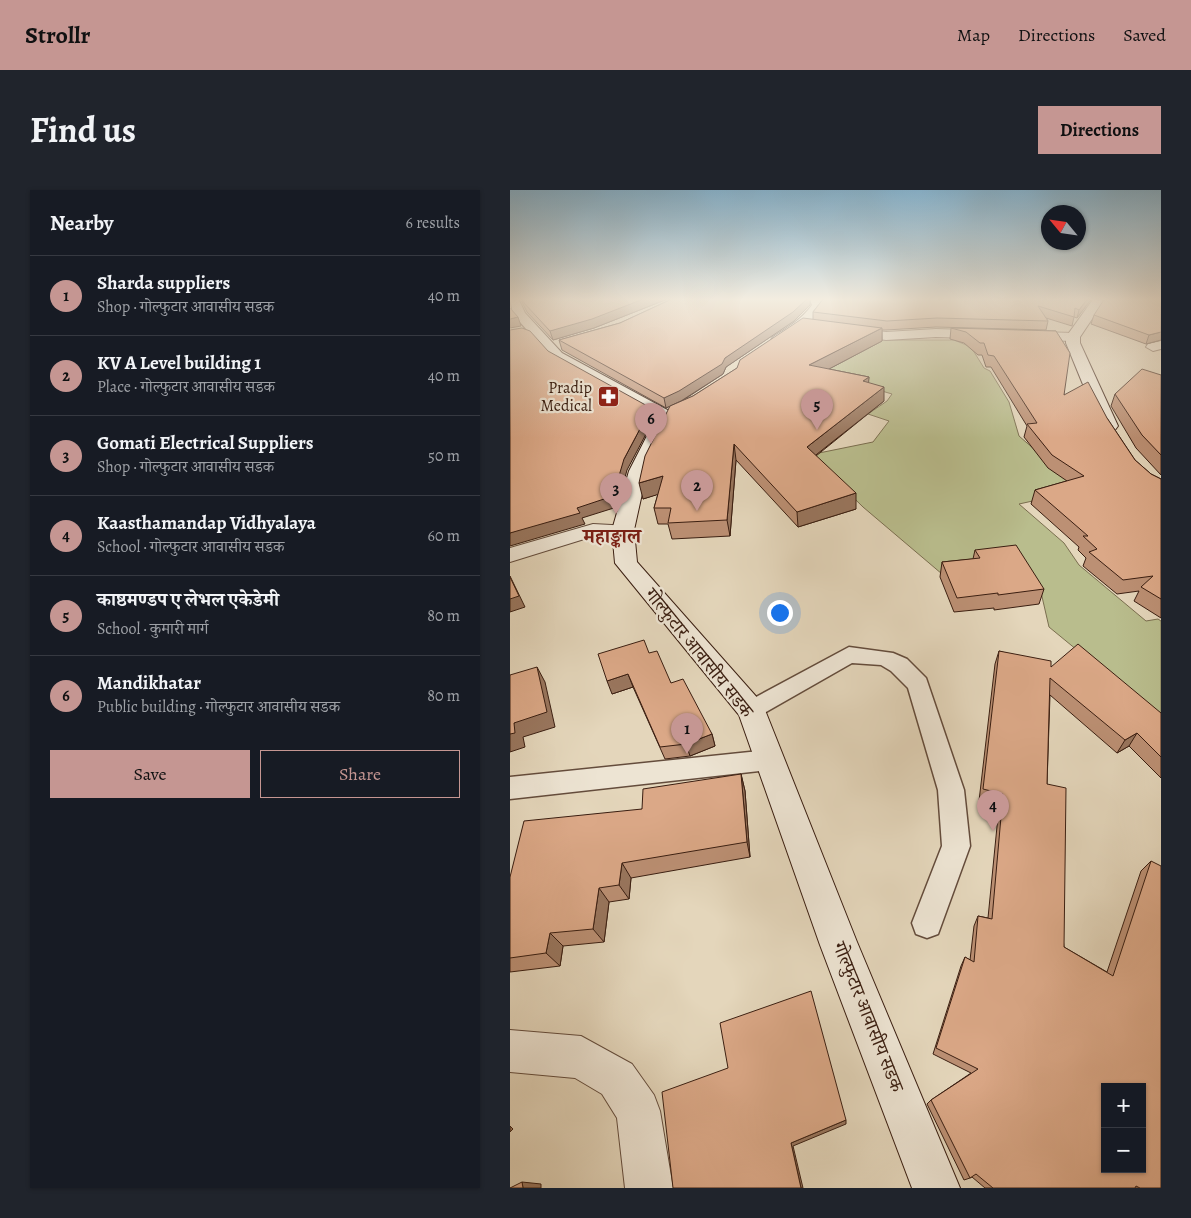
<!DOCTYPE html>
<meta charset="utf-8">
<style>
body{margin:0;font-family:Alegreya,"Noto Serif Devanagari",serif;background:#20242c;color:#f1f3f6}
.controls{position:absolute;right:15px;bottom:15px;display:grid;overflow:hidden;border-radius:0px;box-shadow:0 1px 4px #0004}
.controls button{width:45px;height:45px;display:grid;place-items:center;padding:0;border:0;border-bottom:1px solid #363941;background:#171b24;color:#f1f3f6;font:25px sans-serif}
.compass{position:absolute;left:531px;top:15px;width:45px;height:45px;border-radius:50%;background:#171b24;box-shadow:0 1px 4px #0004;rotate:299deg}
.you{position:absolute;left:269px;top:422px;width:18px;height:18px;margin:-12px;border:4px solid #fff;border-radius:50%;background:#1a73e8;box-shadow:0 0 0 8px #1a73e833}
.badge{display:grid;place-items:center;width:32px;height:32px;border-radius:50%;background:#c59692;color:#111;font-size:16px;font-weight:700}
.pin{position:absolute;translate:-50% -41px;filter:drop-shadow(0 1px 2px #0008)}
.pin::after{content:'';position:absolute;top:26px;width:18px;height:15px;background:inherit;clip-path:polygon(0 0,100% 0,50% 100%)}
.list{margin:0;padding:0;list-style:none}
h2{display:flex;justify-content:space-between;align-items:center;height:65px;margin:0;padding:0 20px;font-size:21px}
h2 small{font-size:16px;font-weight:400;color:#9ea1a6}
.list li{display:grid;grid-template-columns:32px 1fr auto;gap:15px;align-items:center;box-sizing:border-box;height:80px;padding:0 20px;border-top:1px solid #363941}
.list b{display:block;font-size:19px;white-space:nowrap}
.list p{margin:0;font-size:16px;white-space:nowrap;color:#9ea1a6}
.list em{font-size:16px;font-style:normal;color:#9ea1a6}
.actions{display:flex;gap:10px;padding:15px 20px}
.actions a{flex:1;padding:11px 0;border:1px solid #c59692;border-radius:0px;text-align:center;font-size:18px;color:#c59692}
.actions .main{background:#c59692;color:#111}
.map{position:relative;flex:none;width:651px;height:998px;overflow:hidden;border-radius:0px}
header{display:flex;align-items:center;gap:30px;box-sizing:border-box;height:70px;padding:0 25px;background:#c59692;color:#111}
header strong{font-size:24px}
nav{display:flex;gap:28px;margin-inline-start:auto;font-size:18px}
.intro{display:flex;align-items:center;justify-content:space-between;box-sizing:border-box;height:120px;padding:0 30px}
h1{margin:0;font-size:35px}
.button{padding:12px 22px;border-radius:0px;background:#c59692;color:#111;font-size:18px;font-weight:700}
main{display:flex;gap:30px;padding:0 30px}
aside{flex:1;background:#171b24;border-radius:0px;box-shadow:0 1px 4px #0004}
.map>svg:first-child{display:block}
.green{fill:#b9bd8d;stroke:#7a6e4f}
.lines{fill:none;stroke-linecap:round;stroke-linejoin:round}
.lane-casing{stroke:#644c3c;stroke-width:3}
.street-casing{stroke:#644c3c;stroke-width:2}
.secondary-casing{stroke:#3a1e11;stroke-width:2}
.lane{fill:#ede4d3;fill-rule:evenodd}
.street{fill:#ede4d3;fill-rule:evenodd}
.secondary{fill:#ede4d3;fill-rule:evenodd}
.wall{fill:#bc9074;stroke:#3a1e11}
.shaded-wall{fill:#99765e;stroke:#3a1e11}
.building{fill:#dba887;stroke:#3a1e11;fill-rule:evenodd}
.labels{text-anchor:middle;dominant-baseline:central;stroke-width:4.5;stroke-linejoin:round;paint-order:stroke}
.far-poi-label{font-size:16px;fill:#3a1e11;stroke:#ede4d3;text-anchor:end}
.street-label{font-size:19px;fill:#3a1e11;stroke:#ede4d3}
.far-district-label{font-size:20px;font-weight:bold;fill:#7a1f14;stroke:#ede4d3}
</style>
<header>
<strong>Strollr</strong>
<nav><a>Map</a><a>Directions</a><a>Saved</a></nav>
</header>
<div class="intro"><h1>Find us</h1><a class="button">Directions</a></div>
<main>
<aside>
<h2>Nearby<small>6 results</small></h2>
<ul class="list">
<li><span class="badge">1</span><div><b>Sharda suppliers</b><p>Shop · गोल्फुटार आवासीय सडक</p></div><em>40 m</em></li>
<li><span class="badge">2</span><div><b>KV A Level building 1</b><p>Place · गोल्फुटार आवासीय सडक</p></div><em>40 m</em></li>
<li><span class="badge">3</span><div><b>Gomati Electrical Suppliers</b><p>Shop · गोल्फुटार आवासीय सडक</p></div><em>50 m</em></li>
<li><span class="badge">4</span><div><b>Kaasthamandap Vidhyalaya</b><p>School · गोल्फुटार आवासीय सडक</p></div><em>60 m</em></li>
<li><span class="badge">5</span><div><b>काष्ठमण्डप ए लेभल एकेडेमी</b><p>School · कुमारी मार्ग</p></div><em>80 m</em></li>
<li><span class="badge">6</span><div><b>Mandikhatar</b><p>Public building · गोल्फुटार आवासीय सडक</p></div><em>80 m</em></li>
</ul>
<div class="actions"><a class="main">Save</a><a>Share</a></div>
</aside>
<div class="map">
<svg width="651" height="998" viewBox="0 0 651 998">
<rect width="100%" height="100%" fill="#e4d6bb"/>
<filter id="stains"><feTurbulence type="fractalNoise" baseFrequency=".004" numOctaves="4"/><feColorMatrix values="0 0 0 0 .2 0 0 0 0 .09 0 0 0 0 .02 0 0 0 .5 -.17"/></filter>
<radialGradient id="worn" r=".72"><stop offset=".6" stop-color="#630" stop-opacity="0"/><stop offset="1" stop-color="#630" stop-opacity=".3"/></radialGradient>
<path class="green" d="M333,146L380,150H444L461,157L474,178L480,181L499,212L509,246L562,292L559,303L509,314L554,353L569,375L636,431L648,429L651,431V529L539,437L530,398L432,384L353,317L306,271L304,264L363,252L379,231L358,224L377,211L382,204L318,185L309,161Z"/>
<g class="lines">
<defs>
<g id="lane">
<path d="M339,457L383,463L397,469L416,488L454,600L460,656L428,744L417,748L406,744L402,733L432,656L428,600L398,498L381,481L371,475L342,473L249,526L241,529L233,526L229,520L233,514Z"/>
<path d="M259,560L268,563L271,570L268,577L259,580L0,609V587Z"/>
</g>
<g id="street">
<path d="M336,137L376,142L426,139L563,143L570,147L563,151L426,147L376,150L331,144L329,141Z"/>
<path d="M651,151V159L643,161L636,157L638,154Z"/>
<path d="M83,334L120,336L124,340L120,344L84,346L0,372V358Z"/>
<path d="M0,840L71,846L122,874L144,905L150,921L163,998H115L107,928L92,904L65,888L0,882Z"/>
</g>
<g id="secondary">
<path d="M0,108H8L15,123L52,163L161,222L163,226L137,281L124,340L127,372L251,512L255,520L347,752L450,998H402L310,755L229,525L105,373L102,340L119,281L146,228L42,169L3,124Z"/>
<path d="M299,108H311L314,115C305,128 280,157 263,153L261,150L263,147C277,138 292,129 302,115Z"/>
<path d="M584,108H596L570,147V153L608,236L605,240H593L590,236L556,153V147Z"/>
</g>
</defs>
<use href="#lane" class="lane-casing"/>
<use href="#street" class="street-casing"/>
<use href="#secondary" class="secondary-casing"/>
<use href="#lane" class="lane"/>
<use href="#street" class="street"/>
<use href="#secondary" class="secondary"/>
</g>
<g class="wall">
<path d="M10,108H160L84,138L43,150L17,122Z"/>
<path d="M164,108H300V115L284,131L216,177L213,184L172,211L183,206L303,130V122L313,109L312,108H582L567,128L564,127L562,136L536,128L538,131L536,140L426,137L376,140H372V151L319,179L359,187L358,193L374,211L306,266L346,319L288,337L226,270L220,346L162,349L158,334H148L144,318L148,304L133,309L160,216L156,218L52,160L49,150L110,133Z"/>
<path d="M651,108V150L636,154L581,134L584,125Z"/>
<path d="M441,138L546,141L554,205L597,228L625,270L641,284L651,289V428L624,411L629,401L607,404L573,376L576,368L568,360L569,357L521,314L525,300L557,291L538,278L514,247L517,236L481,177H476L472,165H468L454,153L440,149Z"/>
<path d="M651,185V285L626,258L601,216L605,204Z"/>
<path d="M465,360L534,399L529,414L484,420V418L444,422L430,387L432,372L463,369Z"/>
<path d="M489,461L541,477L651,523V588L619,556L607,563L540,505L537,594L554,757L597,782L631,681L641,671L651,998H475L462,987L460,988L454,990L417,914L421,910L461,883L423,864L451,776L455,767L460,770L464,736L468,726L478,728L489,616L469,611L485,474Z"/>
<path d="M139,463L161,493L202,544L205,556L180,566L155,569L123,497L102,504Z"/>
<path d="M231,584L235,601L240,667L121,688L119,709L99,712L94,752L53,756L50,776L0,782V687L132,619Z"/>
</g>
<g class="shaded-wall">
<path d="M136,108H160L84,138L43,150L40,141Z"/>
<path d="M297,108H300V115L284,131L216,177L213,184L171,211L156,218L154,208L215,168Z"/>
<path d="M578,108H582L567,128L569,120Z"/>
<path d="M8,127L11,136L0,138V129Z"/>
<path d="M372,138V151L300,189L299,175Z"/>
<path d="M651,142V150L636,154L639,145Z"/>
<path d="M359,187L358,201L353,191Z"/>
<path d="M374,197V211L297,272V257Z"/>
<path d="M141,218L144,229L117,280L107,317L72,328L75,334L0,356V343L67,318L114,269Z"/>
<path d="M224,254L226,270L220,346L217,330Z"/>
<path d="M153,286L156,302L133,309L129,293Z"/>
<path d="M346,303V319L288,337L287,322Z"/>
<path d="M0,386L15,417L0,422Z"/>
<path d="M27,477L35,492L45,537L13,547L15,557L0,562V544L4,533Z"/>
<path d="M118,484L123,497L102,504L97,491Z"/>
<path d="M627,543L619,556L607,563L615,550Z"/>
<path d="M202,544L205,556L180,566L176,554Z"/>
<path d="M231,584L235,601L240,667L237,652Z"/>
<path d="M112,673L121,688L119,709L109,695Z"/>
<path d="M89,698L99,712L94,752L83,739Z"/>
<path d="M40,743L53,756L50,776L36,763Z"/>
<path d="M336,930V934L283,956L293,998H291L281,953Z"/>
<path d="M0,936L3,939L0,942Z"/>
<path d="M12,992L31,994V998H13Z"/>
</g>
<g class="building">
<path d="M11,108H136L82,129L40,141L14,113Z"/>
<path d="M164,108H298L283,122L215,168L212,174L169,201L154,208L49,150L110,133Z"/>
<path d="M314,108H578L569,120L565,118L564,127L528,116L538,131L427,128L377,131L303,122Z"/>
<path d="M595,108H651V142L639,145L584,125Z"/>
<path d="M0,118L8,127L0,129Z"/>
<path d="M293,128L372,138L299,175L359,187L353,191L374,197L297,257L346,303L287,322L224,254L217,330L158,333L161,318H144L153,286L129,293L135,266L160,216L183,206L227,178L230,170Z"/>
<path d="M12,138L20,141L38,161L141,218L114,269L103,306L67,318L70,323L0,343V140Z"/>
<path d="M441,138L546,141L560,163L554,205L578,192L597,228L625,270L641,284L651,289V409L631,397L643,386L613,390L579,362L587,359L573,346H578L525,300L574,286L542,265L517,234L527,233L484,166L478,165L474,153H470L456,142Z"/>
<path d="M632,179L651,185V265L632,245L605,204Z"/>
<path d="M506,355L534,399L488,405V403L447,408L432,372L470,368L465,360Z"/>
<path d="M0,387L9,406L0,409Z"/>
<path d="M134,450L139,463L147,461L161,493L173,489L202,544L176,554L150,557L118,484L97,491L88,464Z"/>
<path d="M568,454L651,523V567L627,543L615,550L540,488L537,594L556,598L554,757L603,786L641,671L651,676V998H630L626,996L625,998H483L466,984L460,988L421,910L468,879L426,858L455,767L464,772L468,726L482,729L493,604L473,599L489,461L541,471V477ZM595,897H632V979H595Z"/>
<path d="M27,477L37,522L4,533L5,543L0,544V485Z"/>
<path d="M231,584L237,652L112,673L109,695L89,698L83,739L40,743L36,763L0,768V687L14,631L132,619L133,599Z"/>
<path d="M301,801L336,930L281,953L291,998H163L152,902L218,878L210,833Z"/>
<path d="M12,992L13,998H0Z"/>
</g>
<linearGradient id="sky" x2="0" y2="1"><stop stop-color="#87b6d3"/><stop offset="0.44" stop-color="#f3ede0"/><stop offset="1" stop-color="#f3ede0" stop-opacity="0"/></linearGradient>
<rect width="651" height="248" fill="url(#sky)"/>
<defs>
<symbol id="pharmacy-square" viewBox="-11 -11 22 22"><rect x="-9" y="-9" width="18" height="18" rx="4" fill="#8f2418" stroke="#ede4d3"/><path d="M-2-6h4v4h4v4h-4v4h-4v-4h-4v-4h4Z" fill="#fff"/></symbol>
</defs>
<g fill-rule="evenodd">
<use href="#pharmacy-square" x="86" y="194" width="25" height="25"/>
</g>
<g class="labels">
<g class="far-poi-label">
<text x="82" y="198">Pradip<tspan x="82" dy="18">Medical</tspan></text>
</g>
<g class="street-label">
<text transform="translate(189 463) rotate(51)">गोल्फुटार आवासीय सडक</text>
<text transform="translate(358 827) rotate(68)">गोल्फुटार आवासीय सडक</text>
</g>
<g class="far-district-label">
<text x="102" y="346">महाङ्काल</text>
</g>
</g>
<rect width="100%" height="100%" filter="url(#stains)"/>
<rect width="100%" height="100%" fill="url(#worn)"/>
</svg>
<div class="controls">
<button>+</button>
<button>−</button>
</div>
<svg class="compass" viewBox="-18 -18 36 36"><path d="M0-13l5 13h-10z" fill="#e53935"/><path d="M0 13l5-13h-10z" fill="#9ea1a6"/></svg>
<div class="you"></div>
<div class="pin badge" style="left:177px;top:564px">1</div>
<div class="pin badge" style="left:187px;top:321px">2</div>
<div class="pin badge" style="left:106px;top:324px">3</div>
<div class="pin badge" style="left:483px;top:641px">4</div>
<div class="pin badge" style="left:307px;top:240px">5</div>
<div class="pin badge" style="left:141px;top:254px">6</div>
</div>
</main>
